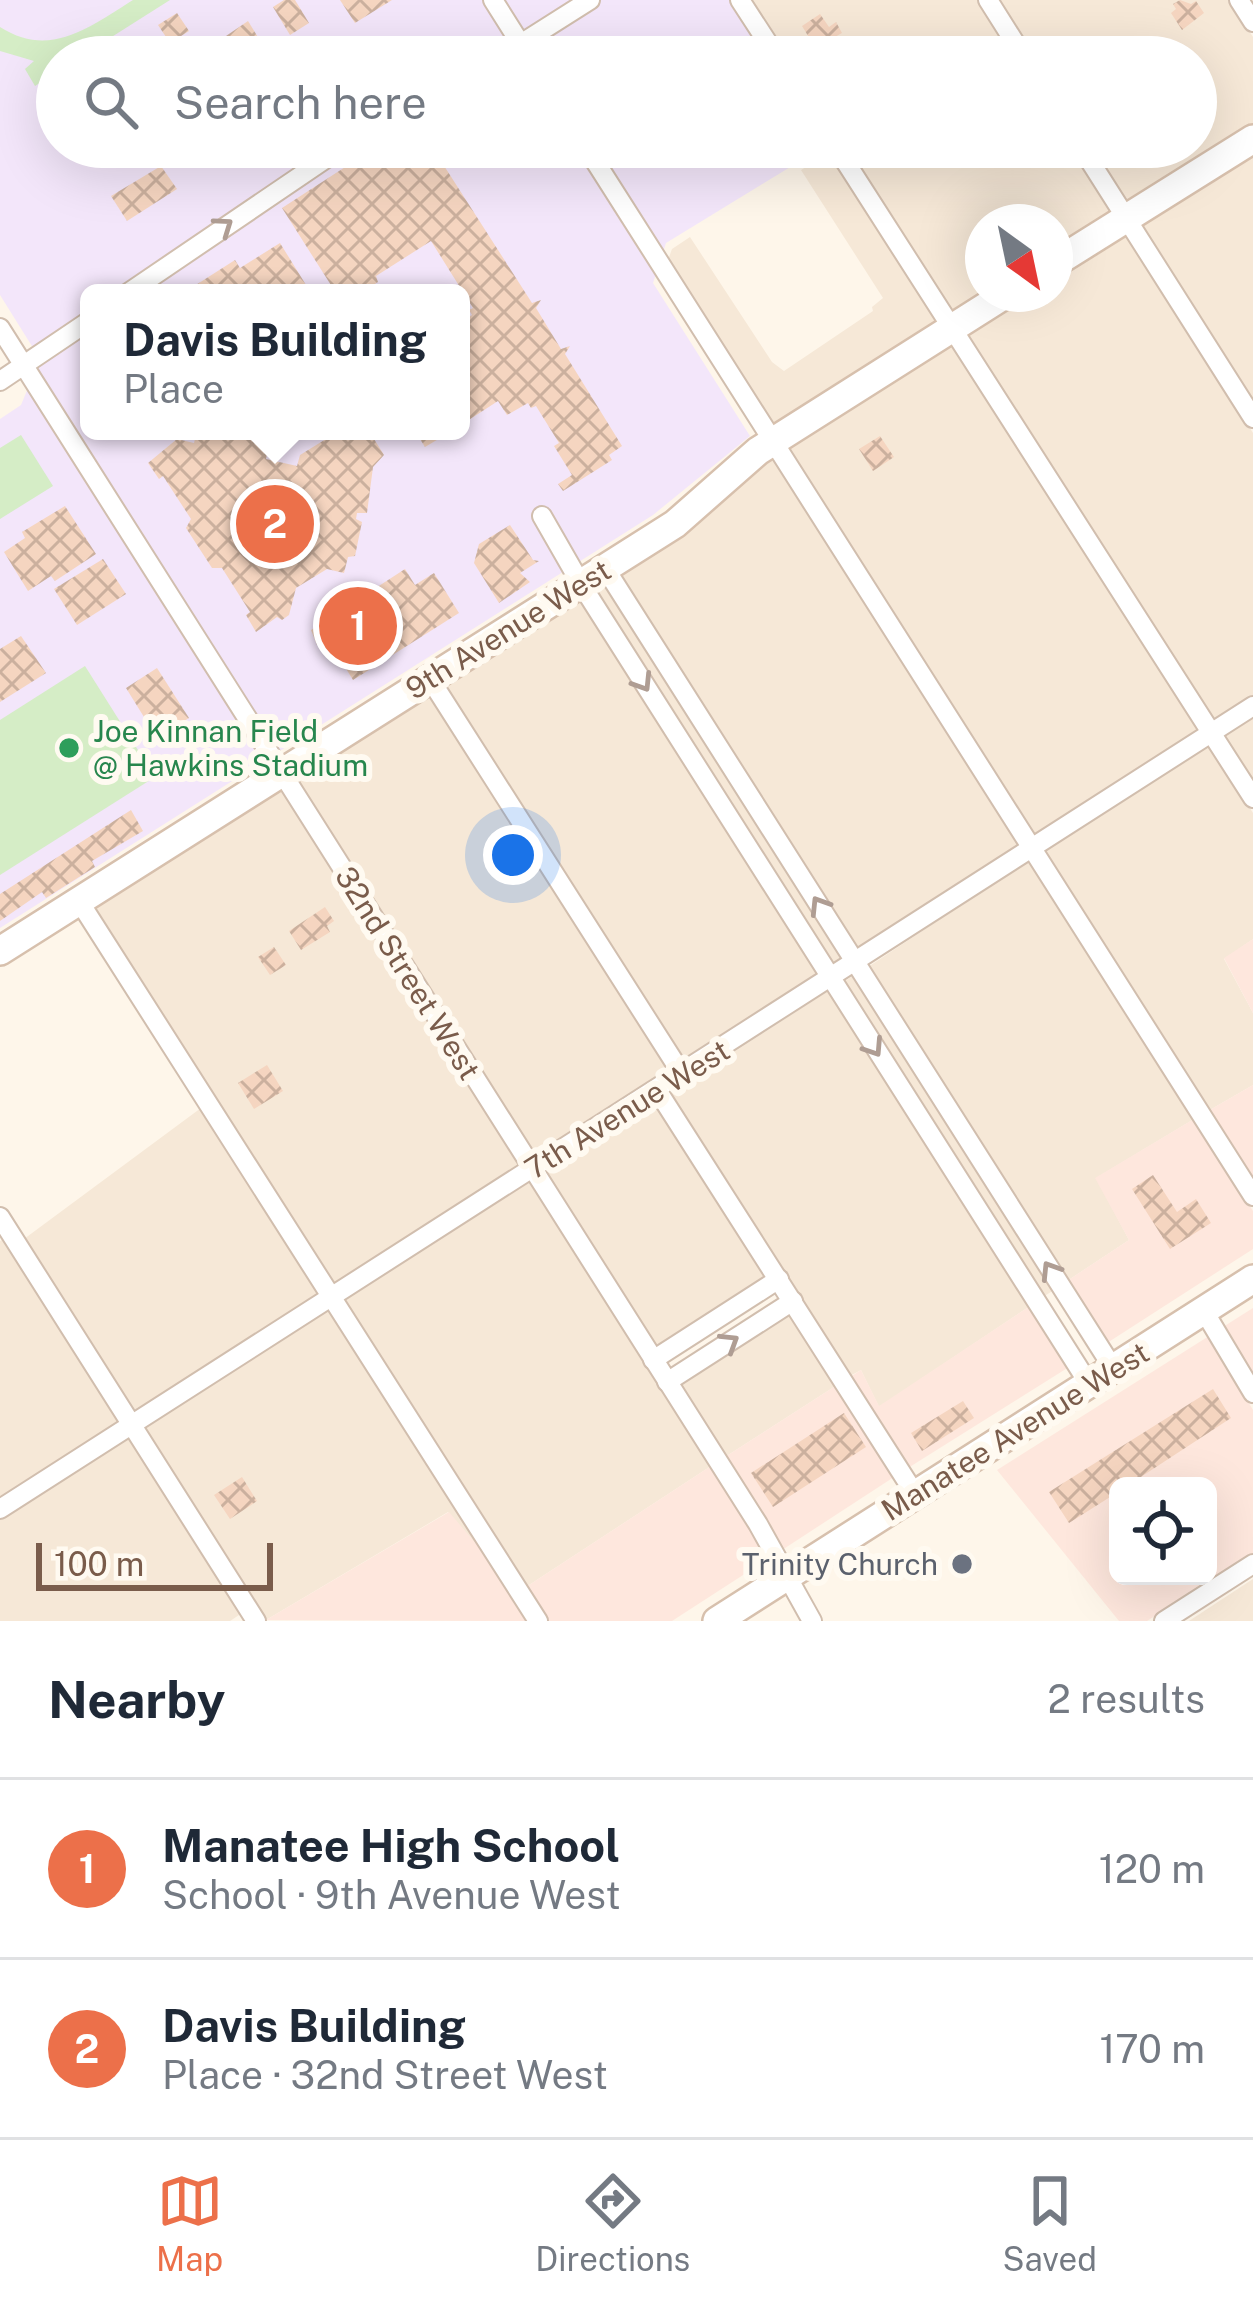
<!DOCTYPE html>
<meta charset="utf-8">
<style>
body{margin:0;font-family:"Public Sans",sans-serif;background:#f6f6f7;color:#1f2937}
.controls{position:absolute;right:36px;bottom:36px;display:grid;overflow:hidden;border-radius:18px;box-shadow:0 12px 48px #0002}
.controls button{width:108px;height:108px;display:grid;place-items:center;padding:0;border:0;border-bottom:3px solid #e0e1e3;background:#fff;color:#1f2937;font:60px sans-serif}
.compass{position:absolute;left:965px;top:204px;width:108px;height:108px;border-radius:50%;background:#fff;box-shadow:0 12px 48px #0002;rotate:147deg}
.scale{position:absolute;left:36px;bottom:30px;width:237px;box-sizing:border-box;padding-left:12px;border:6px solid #7a5c4b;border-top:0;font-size:33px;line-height:42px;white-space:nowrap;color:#7a5c4b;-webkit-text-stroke:9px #fffaf1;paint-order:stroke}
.you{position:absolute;left:513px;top:855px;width:42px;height:42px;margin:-30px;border:9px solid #fff;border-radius:50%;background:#1a73e8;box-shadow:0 0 0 18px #1a73e833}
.badge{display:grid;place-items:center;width:78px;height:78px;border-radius:50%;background:#ec704a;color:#fff;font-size:39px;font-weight:700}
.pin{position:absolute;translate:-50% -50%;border:6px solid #fff;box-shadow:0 3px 12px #0006}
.popup{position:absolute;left:80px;top:284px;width:390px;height:156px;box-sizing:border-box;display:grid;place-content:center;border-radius:18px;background:#fff;filter:drop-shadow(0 3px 9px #0005);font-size:39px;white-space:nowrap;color:#747a83}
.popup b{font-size:45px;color:#1f2937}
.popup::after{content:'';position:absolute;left:50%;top:100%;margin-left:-24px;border:24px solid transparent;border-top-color:#fff}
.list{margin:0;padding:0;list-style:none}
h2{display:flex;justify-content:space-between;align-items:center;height:156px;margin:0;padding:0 48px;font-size:51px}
h2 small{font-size:39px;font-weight:400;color:#747a83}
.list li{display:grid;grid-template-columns:78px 1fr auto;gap:36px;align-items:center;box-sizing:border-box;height:180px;padding:0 48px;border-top:3px solid #e0e1e3}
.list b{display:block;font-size:45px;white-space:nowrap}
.list p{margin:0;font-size:39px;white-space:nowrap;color:#747a83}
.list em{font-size:39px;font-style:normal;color:#747a83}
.icon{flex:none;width:66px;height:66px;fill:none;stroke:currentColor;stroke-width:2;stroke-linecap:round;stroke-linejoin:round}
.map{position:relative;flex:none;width:1253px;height:1621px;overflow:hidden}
.search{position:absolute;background:#fff;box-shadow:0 12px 48px #0002;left:36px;right:36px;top:36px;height:132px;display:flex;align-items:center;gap:30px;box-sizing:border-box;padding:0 42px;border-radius:66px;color:#747a83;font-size:45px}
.sheet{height:516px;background:#fff}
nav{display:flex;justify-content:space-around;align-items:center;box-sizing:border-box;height:168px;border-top:3px solid #e0e1e3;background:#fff;font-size:33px;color:#747a83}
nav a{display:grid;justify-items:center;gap:6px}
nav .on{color:#ec704a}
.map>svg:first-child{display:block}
.residential{fill:#f6e8d7}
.commercial{fill:#fee7dd;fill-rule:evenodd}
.education{fill:#f3e6fa;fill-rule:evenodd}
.park{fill:#d5edc6}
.building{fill:url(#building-cross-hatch)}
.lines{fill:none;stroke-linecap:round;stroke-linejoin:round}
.street-casing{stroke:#d1beae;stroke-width:22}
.secondary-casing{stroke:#d7c0ad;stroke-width:32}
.street{stroke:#fff;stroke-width:18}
.secondary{stroke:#fff;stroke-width:27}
.oneway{stroke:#af9d93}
.leisure-dot{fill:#2e9e5b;stroke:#fffaf1;stroke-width:4.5}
.worship-dot{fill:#6b7280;stroke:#fffaf1;stroke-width:4.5}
.labels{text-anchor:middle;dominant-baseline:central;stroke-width:12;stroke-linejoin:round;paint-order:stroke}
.street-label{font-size:30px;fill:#7a5c4b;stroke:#fffaf1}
.leisure-label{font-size:30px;fill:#27864d;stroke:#fffaf1;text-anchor:start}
.worship-label{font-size:30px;fill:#5b616d;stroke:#fffaf1;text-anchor:end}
</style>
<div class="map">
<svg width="1253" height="1621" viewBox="0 0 1253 1621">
<defs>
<pattern id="building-cross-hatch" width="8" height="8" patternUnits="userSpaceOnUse" patternTransform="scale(3)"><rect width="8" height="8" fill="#f5d5c0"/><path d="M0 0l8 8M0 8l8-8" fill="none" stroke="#cbb09e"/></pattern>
</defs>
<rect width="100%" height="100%" fill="#fef6ea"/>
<g class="residential">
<path d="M750,0H978L1014,57H787Z"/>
<path d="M998,0H1229L1253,37V128L1128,207L1090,147H1196V57H1034Z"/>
<path d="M846,147H1071L1114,215L1055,252V222H983V294L955,315Z"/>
<path d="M1253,150V403L1138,222Z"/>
<path d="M830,153L941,324L776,429L668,260L672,249L690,237L772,362L784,371L873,311L872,307L883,298L801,170Z"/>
<path d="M1124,231L1253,433V695L1213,720L965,331L1023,294H1055V274Z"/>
<path d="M951,339L1199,729L1032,836L786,444Z"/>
<path d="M772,453L1019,845L858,951L617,571Z"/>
<path d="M603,580L844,960L832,967L593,587Z"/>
<path d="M579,596L818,976L684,1062L442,683Z"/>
<path d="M428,692L670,1071L534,1157L293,776Z"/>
<path d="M1253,716V783L1223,735Z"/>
<path d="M1209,744L1253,813V939L1224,959L1253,1013V1085L1208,1111L1042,851Z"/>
<path d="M279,785L521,1166L333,1285L92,907Z"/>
<path d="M1029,860L1194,1119L1096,1178L1129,1240L1067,1281L868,967Z"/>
<path d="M854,975L1054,1290L1043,1297L842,983Z"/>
<path d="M828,991L1030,1306L879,1407L861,1370L850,1376L669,1094Z"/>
<path d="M655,1102L767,1276L655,1347L544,1173Z"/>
<path d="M201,1108L319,1294L133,1413L24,1239Z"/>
<path d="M530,1181L711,1466L526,1587L343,1300Z"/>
<path d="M4,1239L119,1422L0,1498V1241Z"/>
<path d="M329,1309L488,1558L448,1512L266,1620L143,1429Z"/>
<path d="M791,1314L837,1385L725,1457L679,1385Z"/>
<path d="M129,1438L242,1613L230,1621H0V1520Z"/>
<path d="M1253,1579V1621H1189Z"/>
</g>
<g class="commercial">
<path d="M1253,939V1013L1224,958Z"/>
<path d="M1253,1085V1181L1208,1111Z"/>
<path d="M1194,1119L1253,1211V1249L1107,1343L1067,1281L1129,1240L1095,1178Z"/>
<path d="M1030,1306L1069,1367L908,1468L850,1377L861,1370L879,1406Z"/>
<path d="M1253,1308V1378L1223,1327Z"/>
<path d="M1209,1336L1253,1410V1553L1147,1621H1119L997,1470ZM1118,1486H1208V1576H1118Z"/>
<path d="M837,1385L894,1477L782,1550L725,1457Z"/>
<path d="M711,1466L768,1559L672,1621H548L526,1587Z"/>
<path d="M449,1512L488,1558L528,1621L266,1620Z"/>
</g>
<path class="education" d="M0,0H732L769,57H57V147H823L666,243L653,283L750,436L653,515L0,928V419L21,405L40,359L0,295ZM89,293H461V431H89Z"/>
<g class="park">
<path d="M133,0H170L80,57H57V72L35,86L25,69L34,61L0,51V27C50,59 90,27 133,0Z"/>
<path d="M21,435L53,486L0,519V448Z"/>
<path d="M85,666L155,777L0,875V720Z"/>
</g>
<g class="building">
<path d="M284,0H295L309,23L290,35L273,7Z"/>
<path d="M340,0H392L355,23Z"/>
<path d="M1180,0L1191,4L1196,1L1204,13L1182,30L1171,13L1176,9L1173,4Z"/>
<path d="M177,13L189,31L170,43L158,25Z"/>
<path d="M820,14L829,27L836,22L842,33L835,37L843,50L832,57H821L802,26Z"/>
<path d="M248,21L267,52L259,57H239L226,36Z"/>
<path d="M149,38L161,57H119Z"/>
<path d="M376,147H432L532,303L541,300L536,308L561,349L570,346L565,354L622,446L609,455L612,460L563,491L558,484L572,475L554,446L559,443L536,406L531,408L528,403L507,415L498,401L461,425V322L472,315L469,310L473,308L431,241L376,276L378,282L361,293H336L282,208Z"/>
<path d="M161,166L177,189L127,221L111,196Z"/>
<path d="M280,243L311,293H190L188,290L235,260L240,268Z"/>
<path d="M197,431H256L268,450L266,459L297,466L300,455L339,431H369L384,455L373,467L367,513H357L356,519L362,522L355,556L348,557L344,573L327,569L296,588L289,615L282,620L277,617L256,632L246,615L250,612L222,568H212L186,528L191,519L163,476L159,479L148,463L177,439L194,443Z"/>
<path d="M415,431H452L425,447Z"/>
<path d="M880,436L894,457L873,471L859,449Z"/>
<path d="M65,506L96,554L55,581L51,576L28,591L4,552L25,538L22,532Z"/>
<path d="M510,525L533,560L539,561L520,573L530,582L499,603L474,563L479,544Z"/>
<path d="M103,559L126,594L77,625L54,589Z"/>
<path d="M405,569L415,585L434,573L459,613L353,680L329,641L317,645L311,630Z"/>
<path d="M21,636L46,673L0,702V649Z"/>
<path d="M157,668L189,718L157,738L126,688Z"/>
<path d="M131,810L143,831L92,861L95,867L46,898L42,892L0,921V894Z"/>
<path d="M325,907L334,921L327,926L330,932L301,950L289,931Z"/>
<path d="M274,947L286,965L270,975L258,957Z"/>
<path d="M267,1065L283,1091L254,1109L238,1083Z"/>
<path d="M1153,1175L1177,1212L1196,1199L1211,1223L1170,1249L1132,1189Z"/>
<path d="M1213,1389L1231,1418L1127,1486H1118V1492L1069,1523L1049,1492Z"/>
<path d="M963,1401L974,1418L922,1451L911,1433Z"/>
<path d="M844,1413L866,1447L773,1507L751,1473Z"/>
<path d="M242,1477L257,1501L230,1519L214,1495Z"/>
</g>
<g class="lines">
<defs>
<g id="street">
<path d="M493,0L529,57"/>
<path d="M740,0L777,57"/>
<path d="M988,0L1024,57"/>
<path d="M1239,0L1253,22"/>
<path d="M500,57L590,0"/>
<path d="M586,147L1253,1196"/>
<path d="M836,147L1253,798"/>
<path d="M1081,147L1253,418"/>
<path d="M128,293L343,147"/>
<path d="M0,328L758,1524L812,1621"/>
<path d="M0,381L89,321"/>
<path d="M542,516L581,584L1089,1384"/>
<path d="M605,568L1113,1368"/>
<path d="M430,679L682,1074"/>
<path d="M79,901L538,1621"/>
<path d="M657,1090L915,1494"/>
<path d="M0,1217L256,1621"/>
<path d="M1204,1311L1253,1393"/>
<path d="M653,1360L779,1279"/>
<path d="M667,1382L793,1301"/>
<path d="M0,1509L1253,706"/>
<path d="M1164,1621L1253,1564"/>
</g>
<g id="secondary">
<path d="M1055,263L1253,139"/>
<path d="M0,951L675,524L758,451L1006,294"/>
<path d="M717,1621L1253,1279"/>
</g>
</defs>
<use href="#street" class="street-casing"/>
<use href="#secondary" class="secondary-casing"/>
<use href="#street" class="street"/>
<use href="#secondary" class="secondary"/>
</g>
<defs><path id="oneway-chevron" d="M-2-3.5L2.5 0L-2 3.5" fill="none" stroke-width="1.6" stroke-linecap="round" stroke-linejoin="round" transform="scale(3)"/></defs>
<g class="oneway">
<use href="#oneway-chevron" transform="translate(224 226) rotate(-35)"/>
<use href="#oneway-chevron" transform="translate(643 683) rotate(58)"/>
<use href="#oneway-chevron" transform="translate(819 905) rotate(-122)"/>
<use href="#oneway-chevron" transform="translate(874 1048) rotate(57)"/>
<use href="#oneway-chevron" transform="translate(1050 1270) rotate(-122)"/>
<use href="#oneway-chevron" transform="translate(730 1342) rotate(-32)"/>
</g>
<circle class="leisure-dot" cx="69" cy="748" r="12"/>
<circle class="worship-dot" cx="962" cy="1564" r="12"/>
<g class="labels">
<g class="street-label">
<text transform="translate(508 629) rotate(-32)">9th Avenue West</text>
<text transform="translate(408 973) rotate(58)">32nd Street West</text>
<text transform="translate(627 1109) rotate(-32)">7th Avenue West</text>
<text transform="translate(1015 1431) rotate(-32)">Manatee Avenue West</text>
</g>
<g class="leisure-label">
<text x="93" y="731">Joe Kinnan Field<tspan x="93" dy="34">@ Hawkins Stadium</tspan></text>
</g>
<g class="worship-label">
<text x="938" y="1564">Trinity Church</text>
</g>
</g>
</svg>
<div class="controls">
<button><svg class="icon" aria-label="locate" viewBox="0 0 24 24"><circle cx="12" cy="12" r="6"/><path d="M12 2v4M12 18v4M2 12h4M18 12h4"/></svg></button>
</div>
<svg class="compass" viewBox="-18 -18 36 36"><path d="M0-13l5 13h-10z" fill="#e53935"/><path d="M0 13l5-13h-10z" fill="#747a83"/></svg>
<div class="scale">100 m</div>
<div class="you"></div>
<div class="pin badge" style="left:358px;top:626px">1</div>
<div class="pin badge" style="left:275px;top:524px">2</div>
<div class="popup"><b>Davis Building</b>Place</div>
<div class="search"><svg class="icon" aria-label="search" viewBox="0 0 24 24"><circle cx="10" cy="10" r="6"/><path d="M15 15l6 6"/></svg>Search here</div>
</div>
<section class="sheet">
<h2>Nearby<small>2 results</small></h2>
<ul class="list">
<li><span class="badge">1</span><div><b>Manatee High School</b><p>School · 9th Avenue West</p></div><em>120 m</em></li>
<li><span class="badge">2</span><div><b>Davis Building</b><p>Place · 32nd Street West</p></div><em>170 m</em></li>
</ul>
</section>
<nav>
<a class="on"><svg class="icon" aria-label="map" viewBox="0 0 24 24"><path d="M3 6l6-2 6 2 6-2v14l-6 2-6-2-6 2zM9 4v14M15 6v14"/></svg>Map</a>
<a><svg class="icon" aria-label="directions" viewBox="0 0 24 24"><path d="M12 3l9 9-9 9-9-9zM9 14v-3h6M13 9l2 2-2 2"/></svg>Directions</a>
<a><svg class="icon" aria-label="saved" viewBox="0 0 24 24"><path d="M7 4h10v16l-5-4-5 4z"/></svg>Saved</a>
</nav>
